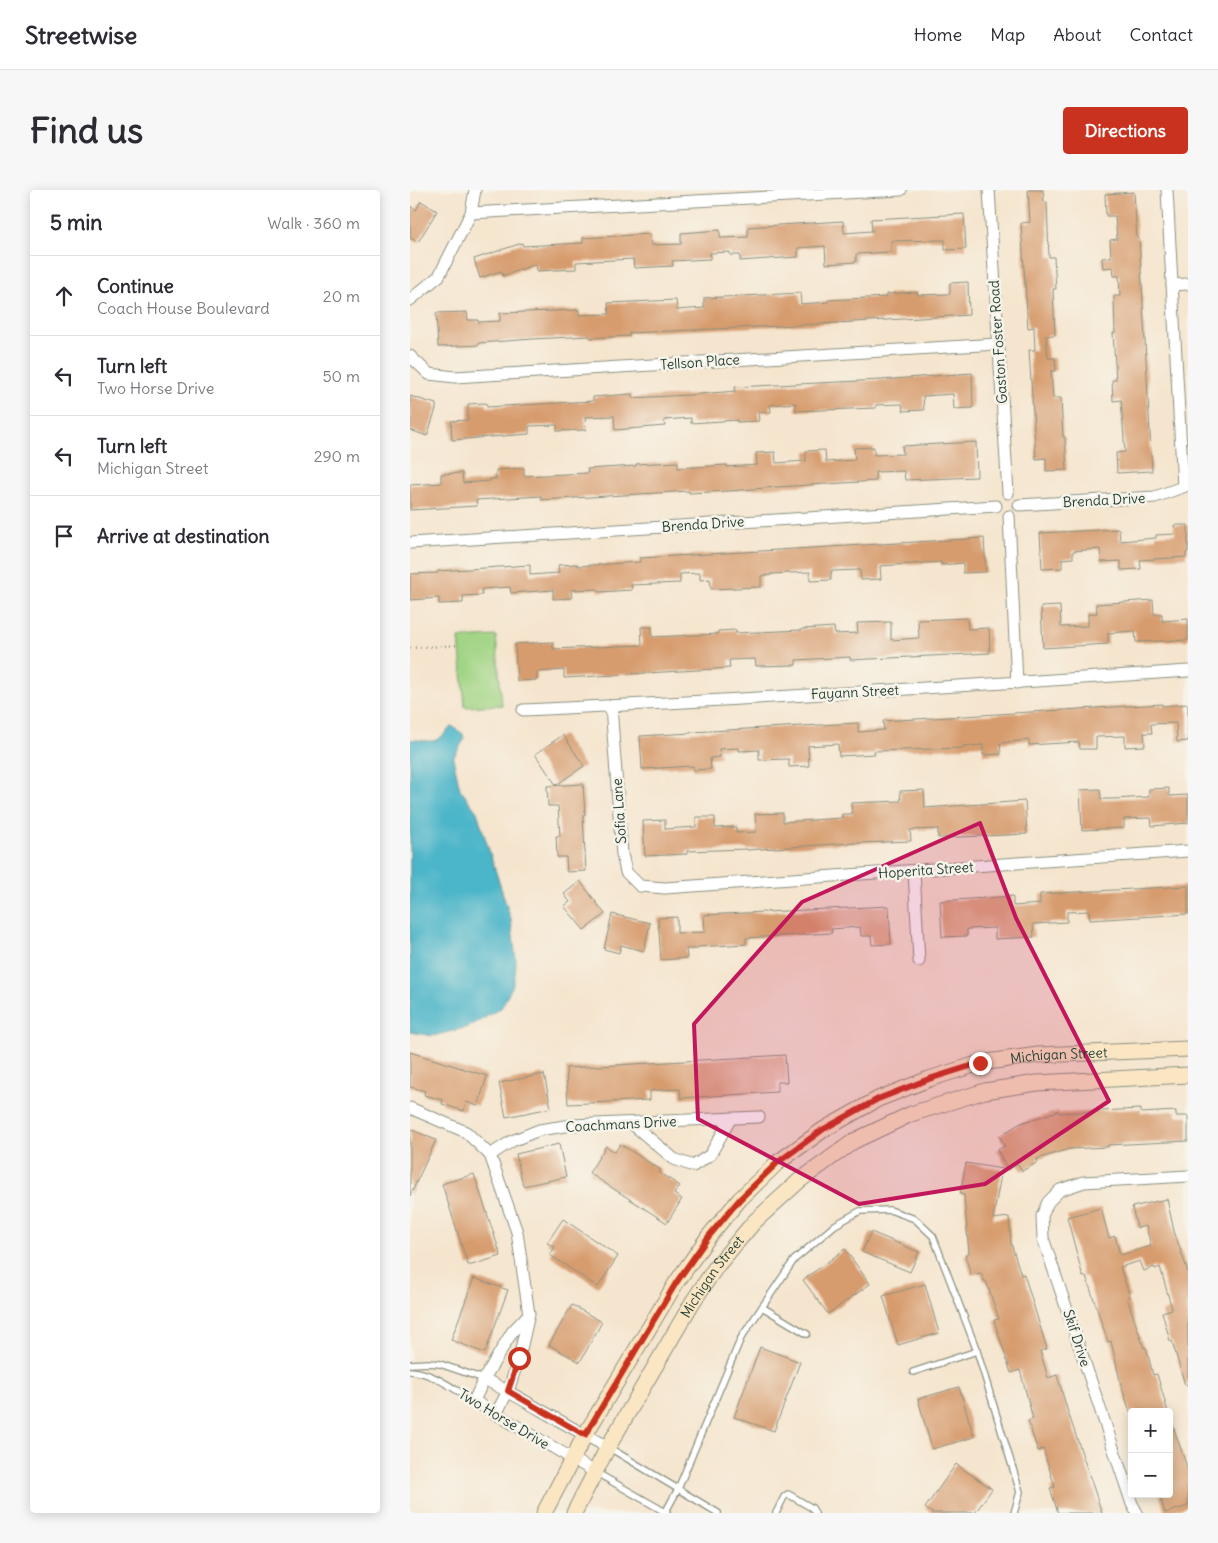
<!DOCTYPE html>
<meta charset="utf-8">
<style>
body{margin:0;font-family:Delius,sans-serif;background:#f7f7f7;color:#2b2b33}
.controls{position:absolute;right:15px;bottom:15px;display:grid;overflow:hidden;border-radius:5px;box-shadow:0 2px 12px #0003}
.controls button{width:45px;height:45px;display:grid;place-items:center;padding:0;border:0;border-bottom:1px solid #e1e1e2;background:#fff;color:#2b2b33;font:25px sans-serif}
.stop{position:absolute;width:15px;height:15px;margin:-11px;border:4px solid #c8321e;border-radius:50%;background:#fff}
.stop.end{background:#c8321e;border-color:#fff;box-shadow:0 1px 5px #0008}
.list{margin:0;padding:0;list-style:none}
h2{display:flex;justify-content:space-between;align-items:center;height:65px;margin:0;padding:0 20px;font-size:21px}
h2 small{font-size:16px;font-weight:400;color:#7c7c81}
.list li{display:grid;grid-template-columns:32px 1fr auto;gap:15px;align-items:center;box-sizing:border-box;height:80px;padding:0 20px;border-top:1px solid #e1e1e2}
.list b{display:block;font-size:19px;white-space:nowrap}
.list p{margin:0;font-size:16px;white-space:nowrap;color:#7c7c81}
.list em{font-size:16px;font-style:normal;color:#7c7c81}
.icon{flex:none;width:28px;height:28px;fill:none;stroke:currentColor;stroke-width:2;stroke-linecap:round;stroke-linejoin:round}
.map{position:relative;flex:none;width:778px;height:1323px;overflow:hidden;border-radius:5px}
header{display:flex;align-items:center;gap:30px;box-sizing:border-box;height:70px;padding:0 25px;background:#fff;border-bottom:1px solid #e1e1e2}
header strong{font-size:24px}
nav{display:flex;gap:28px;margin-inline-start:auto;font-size:18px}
.intro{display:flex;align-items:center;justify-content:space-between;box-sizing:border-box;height:120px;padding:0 30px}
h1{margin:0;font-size:35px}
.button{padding:12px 22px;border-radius:5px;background:#c8321e;color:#fff;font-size:18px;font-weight:700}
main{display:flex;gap:30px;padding:0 30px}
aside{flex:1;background:#fff;border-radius:5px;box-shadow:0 2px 12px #0003}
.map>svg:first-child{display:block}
.green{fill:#a1d484;stroke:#60885c}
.water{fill:#4bb5c9;stroke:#35797e}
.building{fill:#d79c6e}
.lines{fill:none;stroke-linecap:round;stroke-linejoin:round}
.lane-casing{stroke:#8a9181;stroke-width:8}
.street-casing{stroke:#8a9181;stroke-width:13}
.secondary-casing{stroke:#8a9181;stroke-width:17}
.path{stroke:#8a9181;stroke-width:2.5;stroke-dasharray:1 4;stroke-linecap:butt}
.lane{stroke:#fff;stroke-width:5.5}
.street{stroke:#fff;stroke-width:11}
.secondary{stroke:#fbe6c4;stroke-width:15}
.route{stroke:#c8321e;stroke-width:6}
.marked{fill:#c2185b;fill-opacity:0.2;stroke:#c2185b;stroke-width:4;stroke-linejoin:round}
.labels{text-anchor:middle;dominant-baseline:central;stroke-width:5;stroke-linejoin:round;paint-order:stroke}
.street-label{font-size:14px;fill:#1f3d34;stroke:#f7f3e8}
</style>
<header>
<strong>Streetwise</strong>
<nav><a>Home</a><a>Map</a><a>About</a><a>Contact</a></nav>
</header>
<div class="intro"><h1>Find us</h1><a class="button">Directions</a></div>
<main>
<aside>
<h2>5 min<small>Walk · 360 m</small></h2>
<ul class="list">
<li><svg class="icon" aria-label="ahead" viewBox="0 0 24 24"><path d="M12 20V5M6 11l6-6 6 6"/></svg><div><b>Continue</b><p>Coach House Boulevard</p></div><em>20 m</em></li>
<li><svg class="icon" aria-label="left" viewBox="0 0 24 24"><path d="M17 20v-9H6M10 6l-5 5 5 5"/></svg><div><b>Turn left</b><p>Two Horse Drive</p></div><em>50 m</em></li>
<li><svg class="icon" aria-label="left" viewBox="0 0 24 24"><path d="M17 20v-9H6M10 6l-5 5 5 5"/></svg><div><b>Turn left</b><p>Michigan Street</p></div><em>290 m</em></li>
<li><svg class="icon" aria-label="arrive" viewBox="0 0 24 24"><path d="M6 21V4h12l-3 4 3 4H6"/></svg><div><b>Arrive at destination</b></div></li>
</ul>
</aside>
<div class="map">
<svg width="778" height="1323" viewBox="0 0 778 1323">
<rect width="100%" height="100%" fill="#f7f3e8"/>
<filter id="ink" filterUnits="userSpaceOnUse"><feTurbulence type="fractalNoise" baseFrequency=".02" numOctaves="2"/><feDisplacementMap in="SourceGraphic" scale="10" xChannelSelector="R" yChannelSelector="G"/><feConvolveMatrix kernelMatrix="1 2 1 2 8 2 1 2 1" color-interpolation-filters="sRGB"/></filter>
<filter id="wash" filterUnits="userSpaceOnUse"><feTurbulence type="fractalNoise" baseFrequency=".0096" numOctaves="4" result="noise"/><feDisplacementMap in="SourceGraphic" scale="20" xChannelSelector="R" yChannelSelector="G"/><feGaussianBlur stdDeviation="1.12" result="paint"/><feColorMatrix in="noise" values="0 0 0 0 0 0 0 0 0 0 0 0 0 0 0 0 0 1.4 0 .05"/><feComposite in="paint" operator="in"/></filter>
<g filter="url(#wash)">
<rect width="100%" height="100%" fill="#f5e5ce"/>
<path class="green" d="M86,446L92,515L55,517L49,448Z"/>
<path class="water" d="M42,536L53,544L54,550L43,568L50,599L67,622L101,730L106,771L105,784L102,797L91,818L69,831L58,837L23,846L0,842V550C6,549 11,551 17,551C28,553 35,543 42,536Z"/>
<g id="blocks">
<g class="building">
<path d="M618,0H633L634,12H637L639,67H644L646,99H643L645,145L636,146L638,168H645L646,181H641L643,208H651L653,247H655L657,280L636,281V268L626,269L619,160H625L624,137L618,138L611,33L620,32Z"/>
<path d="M724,2L727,48H729L732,95L742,281L707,283L706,263L715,262L711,210L703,211L702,190H706L703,143H705L704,106H710L709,86H704L703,77L693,78L692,68L701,67L700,50L707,49L705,26H696L695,4Z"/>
<path d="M11,11L27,21L8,52L0,48V16L6,20Z"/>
<path d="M554,24L556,59L535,60V50L481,51V62L446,64V72L416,74L415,56L388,58V67L358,69L330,71V65H320V62L300,63V69L262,71L263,76L224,78L223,69L166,72V79L127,81L126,74L93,86L91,81L70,88L64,69L112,53L113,56L173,53V48L240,44L241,55L271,54V43L310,40V48L338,47V37L433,31L434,43L462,41L461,29Z"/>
<path d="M558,92L559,125L410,134L219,143V146L180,148V146L123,149L69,153V155L28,157L26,123L57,122L58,130H68V132L90,131V123L169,120V125L199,124L198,113L266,110L267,120L294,118V108L390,103L391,114L418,112V110L477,107V104L507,102L508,105L540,104V93Z"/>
<path d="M562,183L563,218L544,219L543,204L513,206L514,220L493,221L492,214L466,215V218L386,221V213L360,215L361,222H348L349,231L327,232V230L281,233V228L254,230L255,236L205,240L204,226L175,227L176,240L147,241V235L119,236V244L42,250L41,231L58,230V214L76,213L77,217L183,211V207L222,204V208L279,205L325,201V197L471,190Z"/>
<path d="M0,206L26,214V219L17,246L0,240Z"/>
<path d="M566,252L567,287L495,290L494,281L465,282L466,291L367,297L319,301L279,303V301L131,310V306L66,310L67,316L0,320V295L31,293V284L52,283L53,293L80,291V289H86V280L114,278V286L178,283L177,279L226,276V274L268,272V278L317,275V277L347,275L346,263L365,262L366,273L396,271V261L415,260L416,272L445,270L444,258L464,257V265L493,264L492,256Z"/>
<path d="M764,335H778V362L776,363V367L730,370L731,379L711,380V371L691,372L690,359L663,361V368L652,369V378L632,379L630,343L709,339L710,351L746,348V345L765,344Z"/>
<path d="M574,348L576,382L553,383V373L531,375V372L470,376L471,389L451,390L450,380L421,381V390L400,391V382L361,384V385L351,386V397L301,399L300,389L290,390V383L270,384V393L221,395L222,400L189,402L188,399L161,400L162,408L143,409V400L101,403L100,397L72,399V405L53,406V413L29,414V408L0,410V384L28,383V381L120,375V385L149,383L148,375L168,374V376L230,372V368Z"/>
<path d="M743,410L744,424H752V431L778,429V450L726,452L725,441L698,443V454L633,458L631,417L650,416L651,437L678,436V424L687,423L686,414Z"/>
<path d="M557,428L558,439L579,438L580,463L440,470V467L386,470V475L346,476L345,469L319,470L320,478L154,488V480L127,482V490L107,491L105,454L143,452V459L232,455L231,437H242V447L308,444V441L326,440V443L392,440V439L424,437L425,444L448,443L447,433L481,432V450L509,448L508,430Z"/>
<path d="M752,514V516L778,514V551L767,552L766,533L741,534L742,543H734L735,556L715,557V546L686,547V559H670L669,552L619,555V550L590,553L591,564L573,565V555L553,556V558L464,561L465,564L429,566L428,554L398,556L399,576L379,577V569L349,570V560L329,561V558L309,559L310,567L300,568L301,579L283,580V576L232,579L230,546L281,543V542L448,533V542L474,540L473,531Z"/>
<path d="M153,545L174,576L146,595L125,564Z"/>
<path d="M173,594L175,625L173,626L176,681L157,682L156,667H147L146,646H150L148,616H138L137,596Z"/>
<path d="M759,598V606L778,605V633L742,636L741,628L714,629V638L672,640L670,600L690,599L691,609H703L739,607V599Z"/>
<path d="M514,600L515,618L615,611L617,644L528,648V639L500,640L501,651L424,654L337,660V659L277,661V664L235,666L233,631L255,630V639L286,637V627H305V638L326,637V643L346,642L345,624L373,623V632L432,628V624H442L441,613L491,611L490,601Z"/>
<path d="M170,691L195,724L174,740L154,716L160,712L154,704Z"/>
<path d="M778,696V724L680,730L679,721L657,722V732L623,734L624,747L585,749V738L557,739V746L532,747L530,711L603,706V716L630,714V704Z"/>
<path d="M479,716L481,754L462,755L461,746H451L450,737L421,739L422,743L336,748V754L287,757V759H276L277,768L251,770L248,728L267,727V743L295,742L294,725Z"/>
<path d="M202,724L240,733L234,761L211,755L209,763L194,759Z"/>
<path d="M0,862L77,886L68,916L56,912L54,921L32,914L33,910L14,905L15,901L0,897Z"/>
<path d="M375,865L377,892H367V902L271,908L270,899L250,900L240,901V910L158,914L156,878Z"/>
<path d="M134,884L141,918L96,927L89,893Z"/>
<path d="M731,919V923L766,921V926H778V951L698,955V957L659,959L627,969L628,972L612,981L608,974L598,980L587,960L595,956L589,946L611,933L648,921L649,923Z"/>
<path d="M0,939L26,950L0,1006Z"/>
<path d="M149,954L156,987L113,996L106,964Z"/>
<path d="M210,954L251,980L249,982L270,996L264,1004L272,1009L257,1033L179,983L196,956L205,962Z"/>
<path d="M556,973L592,979L583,1029L599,1027L601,1053L611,1085L614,1084L637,1159L630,1161L638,1188L647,1185L657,1219L692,1323H648L640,1298L645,1297L633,1259L628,1261L618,1231L623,1229L610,1180L601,1183L584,1130L589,1129L576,1091H574L571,1083L561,1085L555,1065L559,1063L554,1005L550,1004Z"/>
<path d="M64,984L91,1066L62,1075H58L32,994Z"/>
<path d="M757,1009L764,1041L778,1082V1194L775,1195L762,1151H760L752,1122L762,1119L750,1077L745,1079L744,1077L734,1081L730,1071L710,1077L720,1107L717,1108L734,1158L736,1157L743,1185L747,1184L758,1222H720L711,1195L701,1151L698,1152L676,1086L673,1087L657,1027L691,1018L699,1048L705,1046L710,1065L741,1056L736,1036L727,1038L722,1017Z"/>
<path d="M153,1029L208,1066L188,1097L140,1065L145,1057L137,1053Z"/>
<path d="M461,1042L509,1062L500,1082L452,1062Z"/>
<path d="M435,1059L460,1094L418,1124L393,1090Z"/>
<path d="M64,1088L98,1100L75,1163L41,1150Z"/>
<path d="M515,1094L529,1143L488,1155L473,1106Z"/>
<path d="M162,1115L192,1132L170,1172L139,1155Z"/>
<path d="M350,1157L390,1172L364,1241L324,1227Z"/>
<path d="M549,1197L564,1247L522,1259L508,1209Z"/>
<path d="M761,1230L778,1280V1316L755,1323L749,1304H759V1231Z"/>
<path d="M546,1274L582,1299L565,1323H522L515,1318Z"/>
</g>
</g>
</g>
<g filter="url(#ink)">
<use href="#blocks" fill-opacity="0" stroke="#8a9181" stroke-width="1"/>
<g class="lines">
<defs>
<g id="lane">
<path d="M352,1117L397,1144"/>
<path d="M0,1174L19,1173L30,1174L74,1189"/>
<path d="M0,1181C23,1182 45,1200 64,1211"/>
<path d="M503,1182L567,1161"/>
<path d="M198,1257L308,1323"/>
<path d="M187,1283L257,1323"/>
<path d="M255,1323L268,1299L331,1148L384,1070L425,1035L450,1021L480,1020L505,1029L523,1046L567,1161L610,1302L604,1323"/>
<path d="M366,1323L374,1307L378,1304L402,1318L405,1323"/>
</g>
<g id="street">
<path d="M579,0L598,303"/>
<path d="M757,0L773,297"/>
<path d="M61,23L491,0"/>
<path d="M762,95L778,94"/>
<path d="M0,110L29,86L61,23L65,0"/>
<path d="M0,166L19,184L45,187L587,154"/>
<path d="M609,315L745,307L778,295"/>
<path d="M599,326L607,493"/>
<path d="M0,353L586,316"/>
<path d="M201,516L212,664L216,682L230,696L255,698L778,661"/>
<path d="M113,520C335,510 556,496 778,481"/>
<path d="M504,681L509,771"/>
<path d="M0,918L56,942L80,965L107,1042L119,1124L109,1168L98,1201L86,1224"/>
<path d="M221,933L264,969L283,976L300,965L321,928"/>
<path d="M80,965L102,951L129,940L162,935L349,927"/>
<path d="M118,1125L102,1142L74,1189L64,1211L185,1282"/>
<path d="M74,1189C116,1210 156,1236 198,1257"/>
<path d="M727,1323L722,1314L633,1048L632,1026L638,1012L650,1000L674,992L778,986"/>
</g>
<g id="secondary">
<path id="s1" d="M134,1323L175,1245L266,1093L299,1046L330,1009L367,973L413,940L468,909L519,889L570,873L628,865L778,859"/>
<path id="s2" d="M164,1323L198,1257L282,1113L306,1077L344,1032L389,991L444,951L501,924L575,901L627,893L778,885"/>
</g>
</defs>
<use href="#lane" class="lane-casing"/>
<use href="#street" class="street-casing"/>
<use href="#secondary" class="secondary-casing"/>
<path class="path" d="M0,458L50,455"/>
<use href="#lane" class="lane"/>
<use href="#street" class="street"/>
<use href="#secondary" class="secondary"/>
</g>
</g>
<g class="lines" filter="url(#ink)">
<path class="route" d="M109,1168L98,1201L175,1245L266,1093L299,1046L330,1009L367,973L412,940L468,909L519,889L570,873"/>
</g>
<path class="marked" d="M570,633L606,728L699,911L575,994L449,1014L288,929L284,834L392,712Z"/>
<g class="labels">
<g class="street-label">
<text transform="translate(588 152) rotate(-94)">Gaston Foster Road</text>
<text transform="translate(290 172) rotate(-4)">Tellson Place</text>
<text transform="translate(694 310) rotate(-3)">Brenda Drive</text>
<text transform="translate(293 334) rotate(-4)">Brenda Drive</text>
<text transform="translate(445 502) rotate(-3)">Fayann Street</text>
<text transform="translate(209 621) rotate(-94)">Sofia Lane</text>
<text transform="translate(516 680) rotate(-4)">Hoperita Street</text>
<text stroke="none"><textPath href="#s1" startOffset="730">Michigan Street</textPath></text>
<text transform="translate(211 934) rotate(-3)">Coachmans Drive</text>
<text stroke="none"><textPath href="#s2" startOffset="274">Michigan Street</textPath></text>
<text transform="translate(667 1148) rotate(72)">Skif Drive</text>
<text transform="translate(94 1229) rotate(31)">Two Horse Drive</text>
</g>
</g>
</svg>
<div class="controls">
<button>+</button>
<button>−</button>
</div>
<div class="stop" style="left:109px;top:1168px"></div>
<div class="stop end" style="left:570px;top:873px"></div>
</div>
</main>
